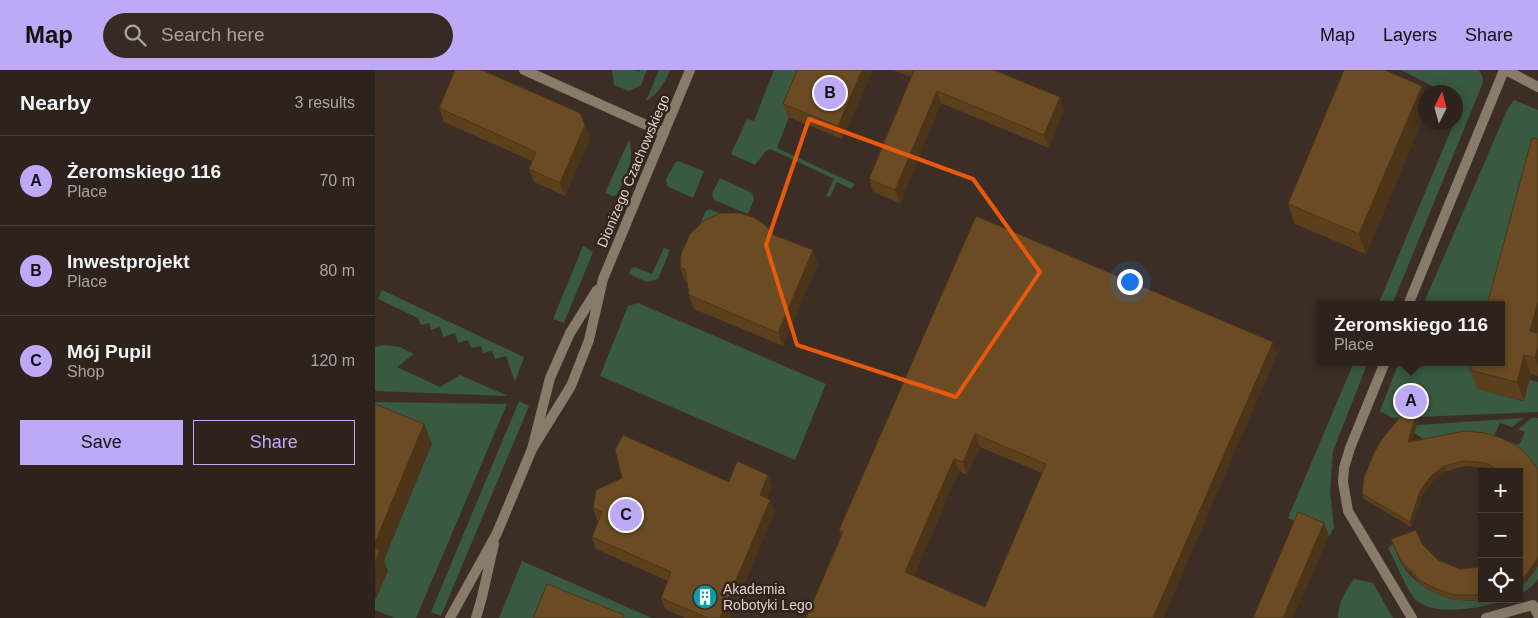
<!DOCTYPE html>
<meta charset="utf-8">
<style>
body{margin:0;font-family:Arial,sans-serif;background:#362a25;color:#f1f3f6}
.controls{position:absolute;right:15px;bottom:15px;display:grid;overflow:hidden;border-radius:0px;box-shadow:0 2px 12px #0003}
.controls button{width:45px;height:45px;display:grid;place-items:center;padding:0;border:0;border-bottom:1px solid #493f3b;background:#2e221c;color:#f1f3f6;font:25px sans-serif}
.compass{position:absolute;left:1043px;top:15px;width:45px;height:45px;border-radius:50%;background:#2e221c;box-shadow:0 2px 12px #0003;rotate:6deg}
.you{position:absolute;left:754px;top:211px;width:18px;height:18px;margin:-12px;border:4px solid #fff;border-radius:50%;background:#1a73e8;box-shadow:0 0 0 8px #1a73e833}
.badge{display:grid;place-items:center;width:32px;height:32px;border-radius:50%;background:#bda9f5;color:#111;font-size:16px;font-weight:700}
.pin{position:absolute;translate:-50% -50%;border:2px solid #fff;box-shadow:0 1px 5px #0006}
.popup{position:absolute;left:942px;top:231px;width:188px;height:65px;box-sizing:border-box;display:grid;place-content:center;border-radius:0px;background:#2e221c;filter:drop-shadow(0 1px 4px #0005);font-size:16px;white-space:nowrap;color:#a7a4a3}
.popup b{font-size:19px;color:#f1f3f6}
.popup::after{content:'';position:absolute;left:50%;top:100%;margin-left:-10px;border:10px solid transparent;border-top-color:#2e221c}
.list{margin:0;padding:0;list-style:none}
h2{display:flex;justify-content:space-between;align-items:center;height:65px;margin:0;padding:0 20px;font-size:21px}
h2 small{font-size:16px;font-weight:400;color:#a7a4a3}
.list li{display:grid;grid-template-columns:32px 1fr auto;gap:15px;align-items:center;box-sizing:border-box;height:90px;padding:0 20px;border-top:1px solid #493f3b}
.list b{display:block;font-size:19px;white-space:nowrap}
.list p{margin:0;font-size:16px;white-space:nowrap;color:#a7a4a3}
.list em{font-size:16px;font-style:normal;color:#a7a4a3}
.actions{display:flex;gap:10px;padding:15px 20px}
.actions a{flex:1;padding:11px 0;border:1px solid #bda9f5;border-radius:0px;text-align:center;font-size:18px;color:#bda9f5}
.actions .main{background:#bda9f5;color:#111}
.icon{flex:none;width:28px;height:28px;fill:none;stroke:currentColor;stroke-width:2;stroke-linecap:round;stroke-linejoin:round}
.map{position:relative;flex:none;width:1163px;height:548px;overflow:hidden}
header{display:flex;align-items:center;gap:30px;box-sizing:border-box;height:70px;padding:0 25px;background:#bda9f5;color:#111}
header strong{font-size:24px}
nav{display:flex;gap:28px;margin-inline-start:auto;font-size:18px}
.search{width:350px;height:45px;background:#362a25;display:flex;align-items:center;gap:12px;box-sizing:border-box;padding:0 18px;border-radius:28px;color:#a7a4a3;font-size:19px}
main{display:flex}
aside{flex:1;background:#2e221c}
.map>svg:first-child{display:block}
.green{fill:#395941}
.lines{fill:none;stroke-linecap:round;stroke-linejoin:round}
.service{stroke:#897b69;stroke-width:10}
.minor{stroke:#897b69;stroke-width:10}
.wall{fill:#5c401e;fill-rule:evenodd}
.shaded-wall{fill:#4b3418}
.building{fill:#6b4b23;stroke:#4b3418;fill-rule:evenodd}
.marked{fill:none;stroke:#e8590c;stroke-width:4;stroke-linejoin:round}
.labels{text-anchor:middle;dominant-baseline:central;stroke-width:5;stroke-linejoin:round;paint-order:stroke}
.street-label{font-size:14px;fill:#dcd2cc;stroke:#32241c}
.poi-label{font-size:14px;fill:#dcd2cc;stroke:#32241c;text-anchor:start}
</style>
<header>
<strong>Map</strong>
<div class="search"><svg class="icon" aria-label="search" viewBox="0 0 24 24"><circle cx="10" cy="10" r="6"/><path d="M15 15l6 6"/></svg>Search here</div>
<nav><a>Map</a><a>Layers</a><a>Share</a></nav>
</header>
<main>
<aside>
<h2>Nearby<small>3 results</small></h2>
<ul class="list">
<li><span class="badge">A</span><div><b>Żeromskiego 116</b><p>Place</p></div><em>70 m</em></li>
<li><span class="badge">B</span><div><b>Inwestprojekt</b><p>Place</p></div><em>80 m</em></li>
<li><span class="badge">C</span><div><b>Mój Pupil</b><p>Shop</p></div><em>120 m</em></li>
</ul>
<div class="actions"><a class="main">Save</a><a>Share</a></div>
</aside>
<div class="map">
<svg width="1163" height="548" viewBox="0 0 1163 548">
<rect width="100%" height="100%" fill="#3d2e25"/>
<g class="green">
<path d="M237,0H259L264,2L265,0H272L266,15L254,21L239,15Z"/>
<path d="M284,0H295C289,14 284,23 271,31Z"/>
<path d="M399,0H432L413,46L414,47L402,78L480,114L476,119L462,112L455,127L451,126L459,109L395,79L391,81L380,95L356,84L372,49L379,51Z"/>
<path d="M1026,0H1104L1108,8L1107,15L1017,235H1003L1079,53L1080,52L1081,48L1087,32L1081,28L1080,22H1069Z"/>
<path d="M1139,30L1163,40V92L1125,235H1048L1133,38Z"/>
<path d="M254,70C261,89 250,108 242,125L237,126L230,123Z"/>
<path d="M303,91L329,101L318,128L292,116L291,109L300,93Z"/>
<path d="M345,108L377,123L379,129L373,144L339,130L337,124Z"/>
<path d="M334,139L366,152L319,167L331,141Z"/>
<path d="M208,176L218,182L189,253L178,249Z"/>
<path d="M289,178L295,180L283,209L272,212L254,204L256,198L259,197L277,204Z"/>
<path d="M7,220L149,287L140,312L131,286L120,289L117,281L108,283L106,276L96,278L93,270L83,273L80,263L68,267L65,257L56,260L54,253L46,255L43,248L3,229Z"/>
<path d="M263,233L451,314L420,390L225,306L253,236Z"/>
<path d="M9,275L25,277L39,284L22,297L65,317L85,305L133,326L0,321V277Z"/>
<path d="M979,292H993L958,381L955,421L959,458L954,466L913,448Z"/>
<path d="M1024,292H1109L1102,319L1148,331L1154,310L1163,312V342L1018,348L1005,341Z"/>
<path d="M144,331L154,336L66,546L56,542Z"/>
<path d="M0,332L132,334L41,548H20L0,540V530L12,501L5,498L56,375L0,351Z"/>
<path d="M1149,348L1137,357L1125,353L1119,366L1144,375L1150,362L1143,359L1157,348H1163V402L1057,377L1044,366L1027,356Z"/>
<path d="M1018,474C1020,480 1023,487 1026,493C1037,512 1062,528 1084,530C1101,532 1118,529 1135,529C1111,537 1061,548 1041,530C1032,521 1020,490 1013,478Z"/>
<path d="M147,491L277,548H124Z"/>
<path d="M1163,496V509L1156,517L1144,525V516L1152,511Z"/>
<path d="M979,509L998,513L1018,548H963C963,532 970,522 979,509Z"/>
</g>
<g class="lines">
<g class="service">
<path d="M1033,235L1129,0"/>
<path d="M1010,292L975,378L969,398L968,412L973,441L1037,548"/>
<path d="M1111,548L1158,535L1163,545"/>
</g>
<g class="minor">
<path d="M149,0L289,63"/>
<path d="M1131,0L1163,17"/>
<path d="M157,379L196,316L214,270L228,209L315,0"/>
<path d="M75,548L122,463L157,379L175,308L195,263L222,220"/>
<path d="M101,548L107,527L119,474"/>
</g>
</g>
<g class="wall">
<path d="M498,0L467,69L413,47L408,34Z"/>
<path d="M518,0H622V1L689,40L674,78L566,33L525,133L498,122L494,109L536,7Z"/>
<path d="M1047,16L1050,26V44L991,184L920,154L913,134Z"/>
<path d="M64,38L210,55L215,69L190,126L159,112L154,99L157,91L69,52Z"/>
<path d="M1163,69V306L1156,304L1149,331L1102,319L1095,300Z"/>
<path d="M601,146L902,284L788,548H431L466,465L464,460ZM605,377L667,403L610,537L539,506L584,401L592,405Z"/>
<path d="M399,165L443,194L408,276L319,239L314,225L312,212L310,211L305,198Z"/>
<path d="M1051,323L1037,371L1163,399V496L1152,511L1144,402H1119L1113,398L1091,396L1071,401L1058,411L1047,426L1036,457L989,429L987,424Z"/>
<path d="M393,405L397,416L392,428L400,441L355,548H310L290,539L286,528L293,511L221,479L217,467L224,451L222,450L218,438L354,412Z"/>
<path d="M1016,469L1047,474L1063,490L1085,499L1107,497V529H1114L1112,530H1082L1066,526L1049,517L1027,494Z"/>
</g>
<g class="shaded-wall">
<path d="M487,0H498L467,69L463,56Z"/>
<path d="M1047,16L1050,26V44L991,184L984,164Z"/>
<path d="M562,21L566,33L525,133L520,120Z"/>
<path d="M685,27L689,40L674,78L669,65Z"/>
<path d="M210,55L215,69L190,126L185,113Z"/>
<path d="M438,180L443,194L408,276L403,263Z"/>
<path d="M1163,232V297L1160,288L1155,261Z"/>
<path d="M898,272L902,284L788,548H778Z"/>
<path d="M1149,285L1156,304L1149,331L1142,312Z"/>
<path d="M1049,318L1051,323L1035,377L1033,372Z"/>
<path d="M49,354L57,374L9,490L13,501L1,529L0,473Z"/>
<path d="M600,364L605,377L592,405L588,392Z"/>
<path d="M579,389L584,401L535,515L530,502Z"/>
<path d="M1069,396L1071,401L1058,411L1047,426L1036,457L1035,452L1045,421L1056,406Z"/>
<path d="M393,405L397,416L389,437L385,425Z"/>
<path d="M395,430L400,441L355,548H345Z"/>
<path d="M949,453L954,466L918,548H908Z"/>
<path d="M1163,487V496L1162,498L1152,511L1144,516V509Z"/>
</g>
<g class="building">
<path d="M80,0H107L205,43L210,55L185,113L154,99L161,82L64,38Z"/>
<path d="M422,0H487L463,56L408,34Z"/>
<path d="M539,0H619L685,27L669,65L562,21L520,120L494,109Z"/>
<path d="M969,0H1010L1047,16L984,164L913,134Z"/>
<path d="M1157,68L1163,69V232L1155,261L1163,263V275L1160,288L1149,285L1142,312L1095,300L1097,292H1126V235H1112Z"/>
<path d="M346,143H364L378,147L389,154L399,165L438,180L403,263L314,225L310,199L305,198L306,184L315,164L330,150Z"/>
<path d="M601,146L898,272L778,548H431L468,462L464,460ZM600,364L671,394L610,537L530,502L579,389L588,392Z"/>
<path d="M1049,318L1033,372L1089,361L1110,363L1126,368L1142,376L1152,385L1163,399V487L1160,492L1150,506L1144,509V462L1148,451L1147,433L1144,426V402H1126L1111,393L1089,391L1069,396L1056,406L1045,421L1035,452L987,424L989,407L999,383L1007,369Z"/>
<path d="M0,334L49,354L0,473Z"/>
<path d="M248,365L354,412L362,391L393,405L385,425L395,430L345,548H333L286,528L296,502L217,467L227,442L218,438L221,420L247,408L240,380Z"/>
<path d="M923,442L949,453L908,548H878Z"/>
<path d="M1041,460L1047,474L1063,490L1085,499L1107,497V525H1080L1064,520L1047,512L1025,489L1016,469Z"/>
<path d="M0,478L5,480L0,493Z"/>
<path d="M172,514L249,545L248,548H158Z"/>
</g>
<path class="marked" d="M434,49L598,109L665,202L581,327L422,275L391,175Z"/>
<defs>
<symbol id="building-disc" viewBox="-11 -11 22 22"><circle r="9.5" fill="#0f9aa8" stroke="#32241c"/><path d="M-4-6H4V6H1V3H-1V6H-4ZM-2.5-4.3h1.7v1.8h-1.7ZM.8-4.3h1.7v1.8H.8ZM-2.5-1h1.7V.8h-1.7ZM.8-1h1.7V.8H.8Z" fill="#fff"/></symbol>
</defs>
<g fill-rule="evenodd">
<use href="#building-disc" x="316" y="513" width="28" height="28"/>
</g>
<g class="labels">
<g class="street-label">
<text transform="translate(258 101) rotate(-67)">Dionizego Czachowskiego</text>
</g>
<g class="poi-label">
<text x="348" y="519">Akademia<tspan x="348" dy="16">Robotyki Lego</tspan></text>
</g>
</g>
</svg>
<div class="controls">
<button>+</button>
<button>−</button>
<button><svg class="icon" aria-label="locate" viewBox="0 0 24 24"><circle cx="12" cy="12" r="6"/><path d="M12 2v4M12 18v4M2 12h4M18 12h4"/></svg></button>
</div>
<svg class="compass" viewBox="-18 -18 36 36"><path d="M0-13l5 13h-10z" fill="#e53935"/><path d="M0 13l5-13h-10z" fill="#a7a4a3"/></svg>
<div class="you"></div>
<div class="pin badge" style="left:1036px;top:331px">A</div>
<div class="popup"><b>Żeromskiego 116</b>Place</div>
<div class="pin badge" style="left:455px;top:23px">B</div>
<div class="pin badge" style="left:251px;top:445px">C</div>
</div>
</main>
